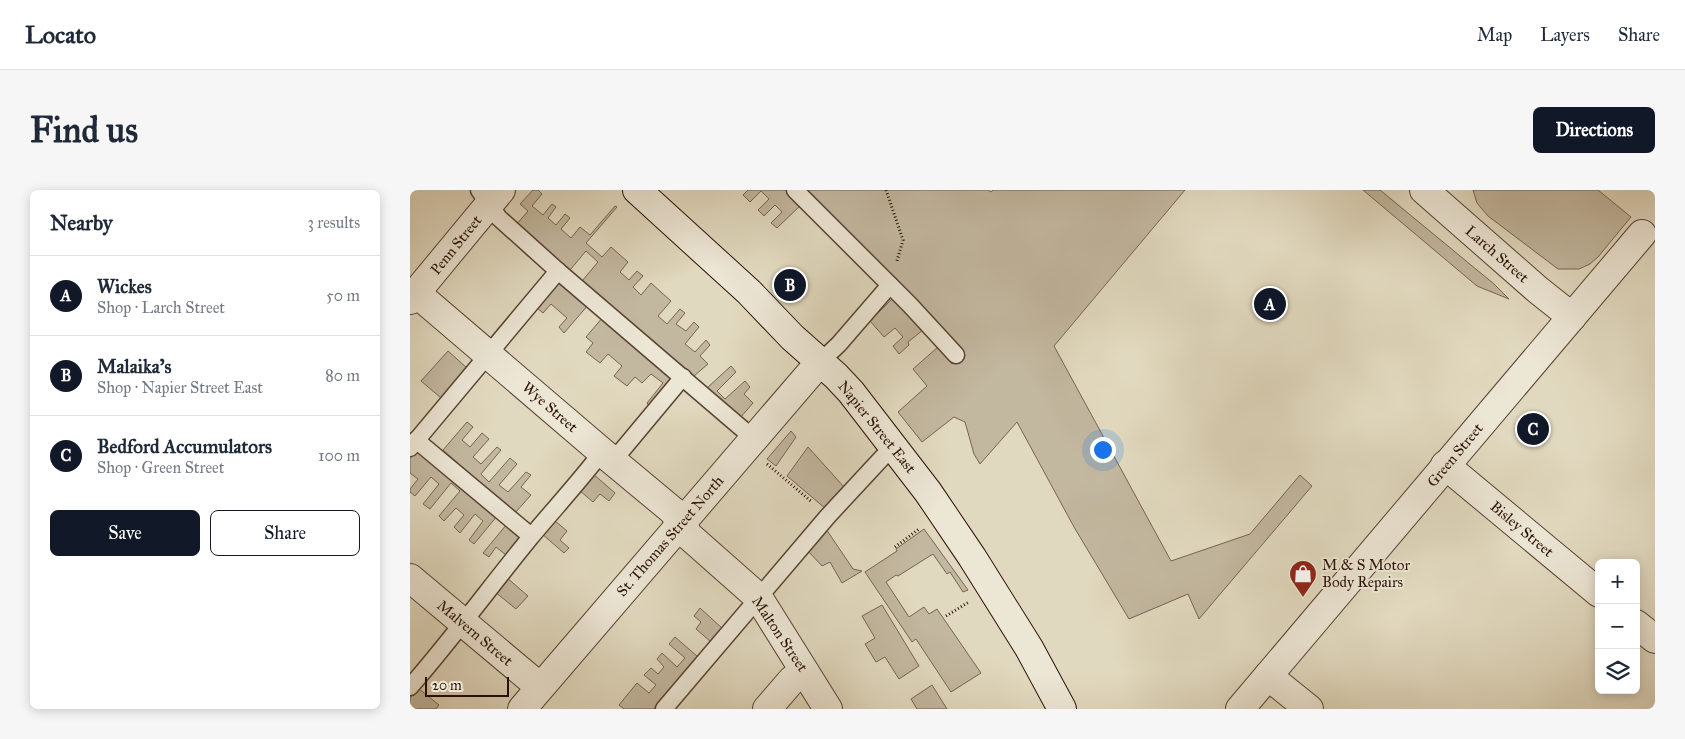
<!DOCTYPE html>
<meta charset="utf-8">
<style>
body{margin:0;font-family:"IM FELL Great Primer",serif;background:#f6f6f7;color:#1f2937}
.controls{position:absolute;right:15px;bottom:15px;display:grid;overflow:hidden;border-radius:8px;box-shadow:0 2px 12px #0003}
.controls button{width:45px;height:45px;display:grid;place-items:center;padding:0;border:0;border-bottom:1px solid #e0e1e3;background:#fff;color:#1f2937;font:25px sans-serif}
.scale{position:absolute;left:15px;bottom:12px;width:84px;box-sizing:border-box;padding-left:5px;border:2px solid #2b1104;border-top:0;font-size:14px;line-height:18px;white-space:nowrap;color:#2b1104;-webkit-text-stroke:4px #ece6d5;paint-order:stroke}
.you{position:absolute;left:692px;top:259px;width:18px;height:18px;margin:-12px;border:4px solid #fff;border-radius:50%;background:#1a73e8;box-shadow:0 0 0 8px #1a73e833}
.badge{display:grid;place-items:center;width:32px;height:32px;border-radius:50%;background:#111827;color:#fff;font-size:16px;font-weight:700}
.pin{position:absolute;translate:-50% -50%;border:2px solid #fff;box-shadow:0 1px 5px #0006}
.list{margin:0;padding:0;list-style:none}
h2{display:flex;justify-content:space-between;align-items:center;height:65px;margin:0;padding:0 20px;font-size:21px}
h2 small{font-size:16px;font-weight:400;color:#747a83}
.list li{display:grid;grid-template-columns:32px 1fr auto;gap:15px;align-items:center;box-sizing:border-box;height:80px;padding:0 20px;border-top:1px solid #e0e1e3}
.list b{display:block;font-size:19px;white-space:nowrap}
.list p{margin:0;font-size:16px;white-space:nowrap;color:#747a83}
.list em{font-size:16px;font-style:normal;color:#747a83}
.actions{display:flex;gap:10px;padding:15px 20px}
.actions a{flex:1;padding:11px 0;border:1px solid #111827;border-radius:8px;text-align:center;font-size:18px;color:#111827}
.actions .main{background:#111827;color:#fff}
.icon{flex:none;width:28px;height:28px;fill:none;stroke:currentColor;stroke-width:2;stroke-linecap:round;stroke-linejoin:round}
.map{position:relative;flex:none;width:1245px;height:519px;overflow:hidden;border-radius:8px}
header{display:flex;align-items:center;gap:30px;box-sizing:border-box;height:70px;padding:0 25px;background:#fff;border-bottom:1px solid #e0e1e3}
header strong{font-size:24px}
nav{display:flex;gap:28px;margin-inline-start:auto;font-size:18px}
.intro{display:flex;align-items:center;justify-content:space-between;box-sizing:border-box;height:120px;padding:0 30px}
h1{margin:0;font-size:35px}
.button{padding:12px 22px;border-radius:8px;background:#111827;color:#fff;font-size:18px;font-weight:700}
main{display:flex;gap:30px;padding:0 30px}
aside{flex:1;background:#fff;border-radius:8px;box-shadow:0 2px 12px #0003}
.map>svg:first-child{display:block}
.green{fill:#c2b79f;stroke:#766452}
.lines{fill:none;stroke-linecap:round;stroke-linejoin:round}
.lane-casing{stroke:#584333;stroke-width:19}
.street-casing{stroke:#584333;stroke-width:30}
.secondary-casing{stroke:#2b1104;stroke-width:30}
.path{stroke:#2b1104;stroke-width:3;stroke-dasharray:1 2.5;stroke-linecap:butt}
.lane{stroke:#ece6d5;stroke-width:16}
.street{stroke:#ece6d5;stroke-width:28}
.secondary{stroke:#ece6d5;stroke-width:28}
.labels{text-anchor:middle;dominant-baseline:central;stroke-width:4;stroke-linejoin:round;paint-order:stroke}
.street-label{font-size:15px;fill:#2b1104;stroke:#ece6d5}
.poi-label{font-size:15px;fill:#2b1104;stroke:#ece6d5;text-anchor:start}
</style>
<header>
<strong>Locato</strong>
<nav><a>Map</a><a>Layers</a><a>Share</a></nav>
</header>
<div class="intro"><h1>Find us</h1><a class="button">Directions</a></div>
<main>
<aside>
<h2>Nearby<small>3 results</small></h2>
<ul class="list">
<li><span class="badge">A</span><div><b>Wickes</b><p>Shop · Larch Street</p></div><em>50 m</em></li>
<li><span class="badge">B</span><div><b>Malaika's</b><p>Shop · Napier Street East</p></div><em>80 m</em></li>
<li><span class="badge">C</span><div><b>Bedford Accumulators</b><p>Shop · Green Street</p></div><em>100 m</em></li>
</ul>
<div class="actions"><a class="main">Save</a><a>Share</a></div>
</aside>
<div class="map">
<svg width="1245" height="519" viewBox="0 0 1245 519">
<rect width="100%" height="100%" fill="#e1d9bf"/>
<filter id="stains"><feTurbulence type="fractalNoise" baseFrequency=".004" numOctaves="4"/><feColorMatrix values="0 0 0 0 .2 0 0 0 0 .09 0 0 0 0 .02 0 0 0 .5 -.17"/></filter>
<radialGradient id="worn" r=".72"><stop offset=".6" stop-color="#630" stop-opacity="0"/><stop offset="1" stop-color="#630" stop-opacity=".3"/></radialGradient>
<g class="green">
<path d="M123,0H128L132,4L122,16L133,25L142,14L146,17L138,28L146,35L155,24L160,28L151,39L161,48L170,37L180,45L205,16L207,17L176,53L192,67L201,57L218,72L210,82L219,90L227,81L233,86L223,97L231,105L241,93L261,111L248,126L257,134L270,119L275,123L266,134L276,141L284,132L289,137L275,154L285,162L296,150L300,155L290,166L298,174L284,186L172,91L188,72L176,61L160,80L106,35L118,21L110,14Z"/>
<path d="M338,0H379L392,14L367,38L361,33L372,22L365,15L354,26L348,20L359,9L351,1L340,12L333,5Z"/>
<path d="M395,0H578L581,2L583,0H775L644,156L761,371L840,344L890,285L902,296L789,429L778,404L719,429L664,337L607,232L570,274L564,264L555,232L544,227L512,252L488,222L517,196L503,179L528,157L542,174L553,164Z"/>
<path d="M953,0H970L1084,94L1099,109L1067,96Z"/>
<path d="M1063,0H1188L1221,27L1188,67L1180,74L1169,79H1148L1078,26L1067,13Z"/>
<path d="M149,90L179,114L154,143L149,137L157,128L141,114L133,123L126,117Z"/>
<path d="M484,107L513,140L498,152L499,155L489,164L483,156L493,147L485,138L474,147L460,131Z"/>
<path d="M193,127L264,186L239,216L237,213L253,193L241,184L232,193L225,187L217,196L204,186L212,176L198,164L190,173L176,162L183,153L176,147Z"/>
<path d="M38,161L57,178L31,208L11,191Z"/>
<path d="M321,176L326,182L307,201L315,209L335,191L340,197L334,204L343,213L330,228L297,198Z"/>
<path d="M57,232L63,237L52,250L60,257L72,243L79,249L63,267L71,274L87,257L91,260L71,284L79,292L100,268L107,274L89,295L98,302L116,282L121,285L111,297L121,305L105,323L33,260Z"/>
<path d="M381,241L386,247L366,276L357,269Z"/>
<path d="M398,257L434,297L416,319L377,286Z"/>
<path d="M7,259L88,325L64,354L59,350L73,331L65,324L50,343L44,337L54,325L46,318L34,331L29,326L50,301L41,293L20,319L13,314L29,294L21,287L5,306L0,302V299L8,289L0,283V267Z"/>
<path d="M182,283L205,303L199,311L190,304L183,312L169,300Z"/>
<path d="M144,330L157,341L150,350L159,358L154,363L132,344Z"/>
<path d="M97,334L112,346L96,365L86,357L79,367L73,363Z"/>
<path d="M416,339L443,379L452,381L432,393L420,372L412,376L398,361Z"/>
<path d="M514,339L558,400L553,402L540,382L537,384L523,364L488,386L486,385L476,392L499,427L514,417L519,424L527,419L571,483L541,502L506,449L502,452L455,382L487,361L486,359Z"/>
<path d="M96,387L118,406L106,419L84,401Z"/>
<path d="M472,415L509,476L489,489L475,467L466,472L455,454L465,448L452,426Z"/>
<path d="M290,418L313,439L301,452L286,439L291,432L284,426Z"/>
<path d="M265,447L288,467L244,519H214L209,515L227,493L239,503L246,495L234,485L241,478L248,484L254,477L247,469L252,463L267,477L275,468L259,454Z"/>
<path d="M522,495L537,519H507L501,509Z"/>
<path d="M8,498L29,515L26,519H4L0,516V508Z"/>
</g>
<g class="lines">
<defs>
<g id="lane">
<path d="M69,0L89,28L148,81L343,248"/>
<path d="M385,0L500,115L546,165"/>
<path d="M409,173L429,154L480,95"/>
<path d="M6,250L121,346"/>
<path d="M0,258L148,81"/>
<path d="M203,271L273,187"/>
<path d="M0,497C42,449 80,397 120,348C144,319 169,292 192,262"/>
<path d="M254,519L418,326L483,256"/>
</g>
<g id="street">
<path d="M1014,0L1128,100L1162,127"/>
<path d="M6,103L192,262L263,321L279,346L348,407L418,519"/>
<path d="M0,110L91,0"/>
<path d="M1035,275L1189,403"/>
<path d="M0,388L130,497"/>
<path d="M1226,434L1245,449"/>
<path d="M858,486L899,519"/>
<path d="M112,519L409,173"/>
<path d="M357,519L382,490L395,482"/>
<path d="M830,519L1232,44"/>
</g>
<path id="secondary" d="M227,0L339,102L382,147L426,186L441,202L518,302L562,367L619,458L652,519"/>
</defs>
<use href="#lane" class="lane-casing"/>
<use href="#street" class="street-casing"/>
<use href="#secondary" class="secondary-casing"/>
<g class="path">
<path d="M476,0L493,50L487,71"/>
<path d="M357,274L402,312"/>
<path d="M485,357L509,339"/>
<path d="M536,426L559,412"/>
</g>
<use href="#lane" class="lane"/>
<use href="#street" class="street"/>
<use href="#secondary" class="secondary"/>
</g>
<defs>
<symbol id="shop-pin" viewBox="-11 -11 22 30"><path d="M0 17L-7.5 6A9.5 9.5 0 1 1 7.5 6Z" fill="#8f2418" stroke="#ece6d5"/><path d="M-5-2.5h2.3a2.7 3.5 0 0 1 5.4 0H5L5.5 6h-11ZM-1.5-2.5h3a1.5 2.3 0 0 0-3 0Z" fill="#fff"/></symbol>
</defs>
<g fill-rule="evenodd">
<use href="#shop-pin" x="877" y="368" width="32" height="43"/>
</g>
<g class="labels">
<g class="street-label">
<text transform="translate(46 55) rotate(-51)">Penn Street</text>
<text transform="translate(1087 64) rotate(41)">Larch Street</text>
<text transform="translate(140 217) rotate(41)">Wye Street</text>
<text transform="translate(467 237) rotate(51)">Napier Street East</text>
<text transform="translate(1045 265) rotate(-50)">Green Street</text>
<text transform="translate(1112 339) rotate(40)">Bisley Street</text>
<text transform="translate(260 346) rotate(-49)">St. Thomas Street North</text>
<text transform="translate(65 443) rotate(40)">Malvern Street</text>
<text transform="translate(370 444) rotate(56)">Malton Street</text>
</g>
<g class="poi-label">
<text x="912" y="375">M &amp; S Motor<tspan x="912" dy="17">Body Repairs</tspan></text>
</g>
</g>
<rect width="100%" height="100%" filter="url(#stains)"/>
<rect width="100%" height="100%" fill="url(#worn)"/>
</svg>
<div class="controls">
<button>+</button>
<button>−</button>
<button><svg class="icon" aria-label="layers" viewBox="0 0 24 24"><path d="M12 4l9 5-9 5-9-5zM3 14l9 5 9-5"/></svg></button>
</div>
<div class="scale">20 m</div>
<div class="you"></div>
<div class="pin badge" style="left:860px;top:114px">A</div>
<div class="pin badge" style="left:380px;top:95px">B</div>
<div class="pin badge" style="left:1123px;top:239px">C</div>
</div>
</main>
